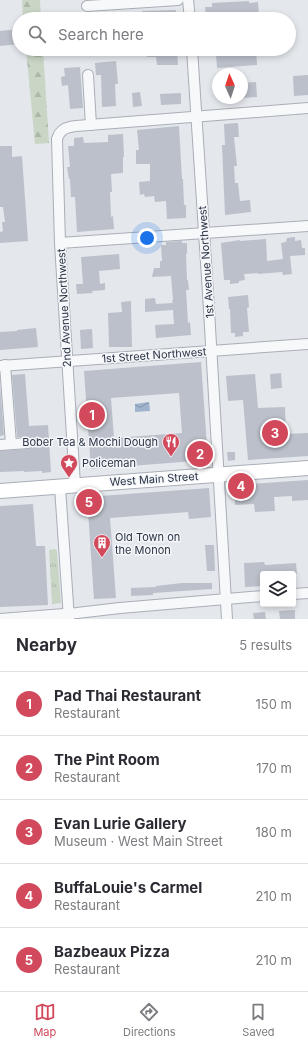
<!DOCTYPE html>
<meta charset="utf-8">
<style>
body{margin:0;font-family:Inter,sans-serif;background:#f7f7f7;color:#2b2b33}
.controls{position:absolute;right:12px;bottom:12px;display:grid;overflow:hidden;border-radius:4px;box-shadow:0 2px 6px #0003}
.controls button{width:36px;height:36px;display:grid;place-items:center;padding:0;border:0;border-bottom:1px solid #e1e1e2;background:#fff;color:#2b2b33;font:20px sans-serif}
.compass{position:absolute;left:212px;top:68px;width:36px;height:36px;border-radius:50%;background:#fff;box-shadow:0 2px 6px #0003;rotate:357deg}
.you{position:absolute;left:147px;top:238px;width:14px;height:14px;margin:-10px;border:3px solid #fff;border-radius:50%;background:#1a73e8;box-shadow:0 0 0 6px #1a73e833}
.badge{display:grid;place-items:center;width:26px;height:26px;border-radius:50%;background:#d1495b;color:#fff;font-size:13px;font-weight:700}
.pin{position:absolute;translate:-50% -50%;border:2px solid #fff;box-shadow:0 1px 4px #0006}
.list{margin:0;padding:0;list-style:none}
h2{display:flex;justify-content:space-between;align-items:center;height:52px;margin:0;padding:0 16px;font-size:17px}
h2 small{font-size:13px;font-weight:400;color:#7c7c81}
.list li{display:grid;grid-template-columns:26px 1fr auto;gap:12px;align-items:center;box-sizing:border-box;height:64px;padding:0 16px;border-top:1px solid #e1e1e2}
.list b{display:block;font-size:15px;white-space:nowrap}
.list p{margin:0;font-size:13px;white-space:nowrap;color:#7c7c81}
.list em{font-size:13px;font-style:normal;color:#7c7c81}
.icon{flex:none;width:22px;height:22px;fill:none;stroke:currentColor;stroke-width:2;stroke-linecap:round;stroke-linejoin:round}
.map{position:relative;flex:none;width:308px;height:619px;overflow:hidden}
.search{position:absolute;background:#fff;box-shadow:0 2px 6px #0003;left:12px;right:12px;top:12px;height:44px;display:flex;align-items:center;gap:10px;box-sizing:border-box;padding:0 14px;border-radius:22px;color:#7c7c81;font-size:15px}
.sheet{height:372px;background:#fff}
nav{display:flex;justify-content:space-around;align-items:center;box-sizing:border-box;height:56px;border-top:1px solid #e1e1e2;background:#fff;font-size:11px;color:#7c7c81}
nav a{display:grid;justify-items:center;gap:2px}
nav .on{color:#d1495b}
.map>svg:first-child{display:block}
.grass{fill:url(#grass-tufts)}
.forest{fill:url(#forest-firs)}
.water{fill:url(#water-waves)}
.building{fill:#bbc0ca;fill-rule:evenodd}
.lines{fill:none;stroke-linecap:round;stroke-linejoin:round}
.street-casing{stroke:#a9aeb7;stroke-width:12}
.secondary-casing{stroke:#a9aeb7;stroke-width:16}
.street{stroke:#f7f8fa;stroke-width:10}
.secondary{stroke:#fff;stroke-width:14}
.labels{text-anchor:middle;dominant-baseline:central;stroke-width:3;stroke-linejoin:round;paint-order:stroke}
.street-label{font-size:11px;fill:#2b3445;stroke:#f4f6f9}
.poi-label{font-size:11px;fill:#2b3445;stroke:#f4f6f9;text-anchor:start}
</style>
<div class="map">
<svg width="308" height="619" viewBox="0 0 308 619">
<defs>
<pattern id="grass-tufts" width="24" height="20" patternUnits="userSpaceOnUse"><rect width="24" height="20" fill="#c9d6c5"/><path d="M3 7l-1-3M5 7V3M7 7l1-3M15 17l-1-3M17 17v-4M19 17l1-3" fill="none" stroke="#adb8ab"/></pattern>
<pattern id="forest-firs" width="22" height="20" patternUnits="userSpaceOnUse"><rect width="22" height="20" fill="#c9d6c5"/><path d="M5 1l3.5 6h-7zM16 11l3.5 6h-7z" fill="#adb8ab"/></pattern>
<pattern id="water-waves" width="16" height="10" patternUnits="userSpaceOnUse"><rect width="16" height="10" fill="#9fb4cc"/><path d="M0 5q4-4 8 0t8 0" fill="none" stroke="#8293a7"/></pattern>
</defs>
<rect width="100%" height="100%" fill="#e4e7ec"/>
<path class="grass" d="M55,549L57,551V553L61,603L52,604L49,550Z"/>
<g class="forest">
<path d="M22,0H40L41,19H23Z"/>
<path d="M26,49H43L49,143L35,144Z"/>
</g>
<path class="water" d="M149,402L150,411L135,412V404Z"/>
<g class="building">
<path d="M249,1V3L258,2L259,18L235,19H206L205,7H212V3Z"/>
<path d="M176,10V19H143L142,11Z"/>
<path d="M19,29V44L0,46V31Z"/>
<path d="M147,49H177L178,65H157L156,57H147Z"/>
<path d="M256,50L257,65L217,68L216,53Z"/>
<path d="M116,61L118,84H115L116,106L102,107L101,75H96L95,63Z"/>
<path d="M80,67L83,108L70,109L68,85L62,86L61,77L65,76L64,68Z"/>
<path d="M308,75V95L294,96L293,76Z"/>
<path d="M256,82L257,97L242,98V83Z"/>
<path d="M140,92L142,106L133,107L132,93Z"/>
<path d="M181,93V104L161,105L160,94Z"/>
<path d="M238,123L239,137H234L237,166H234L235,183H238L240,201L250,200L251,212L225,215L222,145H225L224,124Z"/>
<path d="M179,126L182,179H183L184,205H186V218L167,219L166,201L155,202L154,196L145,197L144,194L140,195L139,182L150,181V164H136V150H139L137,130Z"/>
<path d="M123,134L124,157H123V173L111,174L112,192H110L111,217L113,216L114,229L77,232L75,197H71L70,179H69L67,167H70L68,146H74V138L83,137L84,143L108,142V135Z"/>
<path d="M0,146H12V157L22,156L28,241L0,243V232L3,231L2,222H5L3,207H0Z"/>
<path d="M295,237V241L301,240L302,248H305V255L290,256L292,274L283,275L282,272L258,274V273L244,274L245,280L239,281V283L230,284V280H224L221,243L240,240V241L266,239L267,261L283,259L281,243L286,242L287,238Z"/>
<path d="M182,241V243H187V254H186L187,280H188L189,290H186L188,323L190,322L191,335L156,338L155,325L174,324L173,310L145,312V299L155,298L156,304L173,303L172,300H173L171,276L152,277L154,268H160V261H162L161,245H166V242Z"/>
<path d="M119,254L120,269L99,271L100,284L105,283V290L92,291L93,293L77,294L76,284H83L81,257Z"/>
<path d="M248,295L249,307L247,308L249,332H243V336L235,337V333H231L230,309H229L228,297Z"/>
<path d="M131,301L132,347H109L108,313L122,312L121,302Z"/>
<path d="M36,328L38,347L0,350V332L17,331V330Z"/>
<path d="M92,329L93,348L81,349L80,330Z"/>
<path d="M201,362L208,460L91,469L84,371ZM179,393L182,433L114,438L111,398Z"/>
<path d="M281,373L282,388L271,389L270,374Z"/>
<path d="M25,374L29,426L48,425L51,472L42,473V471L24,472V471L0,472V451L28,449L32,448L34,445V440L30,437H17L12,375Z"/>
<path d="M255,374L258,408L285,407L286,434L308,433V456L248,460L243,400L228,401L226,376Z"/>
<path d="M0,385L4,435L0,436Z"/>
<path d="M227,452H235V460L228,461Z"/>
<path d="M308,480V500L292,501V496L274,497L275,511L255,512L254,504L235,505L234,485Z"/>
<path d="M209,488L211,517L189,519L188,512L110,518L116,598L94,599L87,497Z"/>
<path d="M33,504L36,546H45L48,605L0,607V506Z"/>
<path d="M205,545H214L215,571H207Z"/>
<path d="M264,562L265,565L296,563L297,574H263V586L245,587L244,563Z"/>
<path d="M182,583H212V589L182,591L153,593V595L131,596V588L156,587V586Z"/>
<path d="M295,610V619H280L279,611Z"/>
<path d="M265,612L266,619H254L253,613Z"/>
</g>
<g class="lines">
<defs>
<g id="street">
<path d="M188,0L190,19"/>
<path d="M87,6L178,0"/>
<path d="M192,49L208,293L227,619"/>
<path d="M88,75L91,125"/>
<path d="M60,243L308,226"/>
<path d="M5,365L11,444"/>
<path d="M0,366L308,344"/>
<path d="M0,445L28,443"/>
<path d="M75,485L60,243L57,139C60,129 67,127 76,126L308,108"/>
<path d="M60,487L69,619"/>
<path d="M293,594L308,593"/>
<path d="M0,619L77,613L120,608L263,596"/>
</g>
<path id="secondary" d="M0,491L308,468"/>
</defs>
<use href="#street" class="street-casing"/>
<use href="#secondary" class="secondary-casing"/>
<use href="#street" class="street"/>
<use href="#secondary" class="secondary"/>
</g>
<defs>
<symbol id="restaurant-pin" viewBox="-11 -11 22 30"><path d="M0 17L-7.5 6A9.5 9.5 0 1 1 7.5 6Z" fill="#d1495b" stroke="#f4f6f9"/><path d="M-5-6h1v4h1v-4h1v4h1v-4h1v5L-1.5 .5V6h-2V.5L-5-1ZM5-6V6H3V1.5H1.5Q1.5-4 5-6Z" fill="#fff"/></symbol>
<symbol id="sight-pin" viewBox="-11 -11 22 30"><path d="M0 17L-7.5 6A9.5 9.5 0 1 1 7.5 6Z" fill="#d1495b" stroke="#f4f6f9"/><path d="M0-6L1.8-2.2L6-1.7L2.9 1.2L3.7 5.4L0 3.3L-3.7 5.4L-2.9 1.2L-6-1.7L-1.8-2.2Z" fill="#fff"/></symbol>
<symbol id="building-pin" viewBox="-11 -11 22 30"><path d="M0 17L-7.5 6A9.5 9.5 0 1 1 7.5 6Z" fill="#d1495b" stroke="#f4f6f9"/><path d="M-4-6H4V6H1V3H-1V6H-4ZM-2.5-4.3h1.7v1.8h-1.7ZM.8-4.3h1.7v1.8H.8ZM-2.5-1h1.7V.8h-1.7ZM.8-1h1.7V.8H.8Z" fill="#fff"/></symbol>
</defs>
<g fill-rule="evenodd">
<use href="#restaurant-pin" x="161" y="432" width="20" height="27"/>
<use href="#sight-pin" x="59" y="453" width="20" height="27"/>
<use href="#building-pin" x="92" y="533" width="20" height="27"/>
</g>
<g class="labels">
<g class="street-label">
<text transform="translate(206 262) rotate(-94)">1st Avenue Northwest</text>
<text transform="translate(64 308) rotate(-93)">2nd Avenue Northwest</text>
<text transform="translate(154 355) rotate(-4)">1st Street Northwest</text>
<text transform="translate(154 479) rotate(-4)">West Main Street</text>
</g>
<g class="poi-label">
<text x="158" y="442" text-anchor="end">Bober Tea &amp; Mochi Dough</text>
<text x="82" y="463">Policeman</text>
<text x="115" y="537">Old Town on<tspan x="115" dy="13">the Monon</tspan></text>
</g>
</g>
</svg>
<div class="controls">
<button><svg class="icon" aria-label="layers" viewBox="0 0 24 24"><path d="M12 4l9 5-9 5-9-5zM3 14l9 5 9-5"/></svg></button>
</div>
<svg class="compass" viewBox="-18 -18 36 36"><path d="M0-13l5 13h-10z" fill="#e53935"/><path d="M0 13l5-13h-10z" fill="#7c7c81"/></svg>
<div class="you"></div>
<div class="pin badge" style="left:92px;top:415px">1</div>
<div class="pin badge" style="left:200px;top:454px">2</div>
<div class="pin badge" style="left:275px;top:433px">3</div>
<div class="pin badge" style="left:241px;top:486px">4</div>
<div class="pin badge" style="left:89px;top:502px">5</div>
<div class="search"><svg class="icon" aria-label="search" viewBox="0 0 24 24"><circle cx="10" cy="10" r="6"/><path d="M15 15l6 6"/></svg>Search here</div>
</div>
<section class="sheet">
<h2>Nearby<small>5 results</small></h2>
<ul class="list">
<li><span class="badge">1</span><div><b>Pad Thai Restaurant</b><p>Restaurant</p></div><em>150 m</em></li>
<li><span class="badge">2</span><div><b>The Pint Room</b><p>Restaurant</p></div><em>170 m</em></li>
<li><span class="badge">3</span><div><b>Evan Lurie Gallery</b><p>Museum · West Main Street</p></div><em>180 m</em></li>
<li><span class="badge">4</span><div><b>BuffaLouie's Carmel</b><p>Restaurant</p></div><em>210 m</em></li>
<li><span class="badge">5</span><div><b>Bazbeaux Pizza</b><p>Restaurant</p></div><em>210 m</em></li>
</ul>
</section>
<nav>
<a class="on"><svg class="icon" aria-label="map" viewBox="0 0 24 24"><path d="M3 6l6-2 6 2 6-2v14l-6 2-6-2-6 2zM9 4v14M15 6v14"/></svg>Map</a>
<a><svg class="icon" aria-label="directions" viewBox="0 0 24 24"><path d="M12 3l9 9-9 9-9-9zM9 14v-3h6M13 9l2 2-2 2"/></svg>Directions</a>
<a><svg class="icon" aria-label="saved" viewBox="0 0 24 24"><path d="M7 4h10v16l-5-4-5 4z"/></svg>Saved</a>
</nav>
